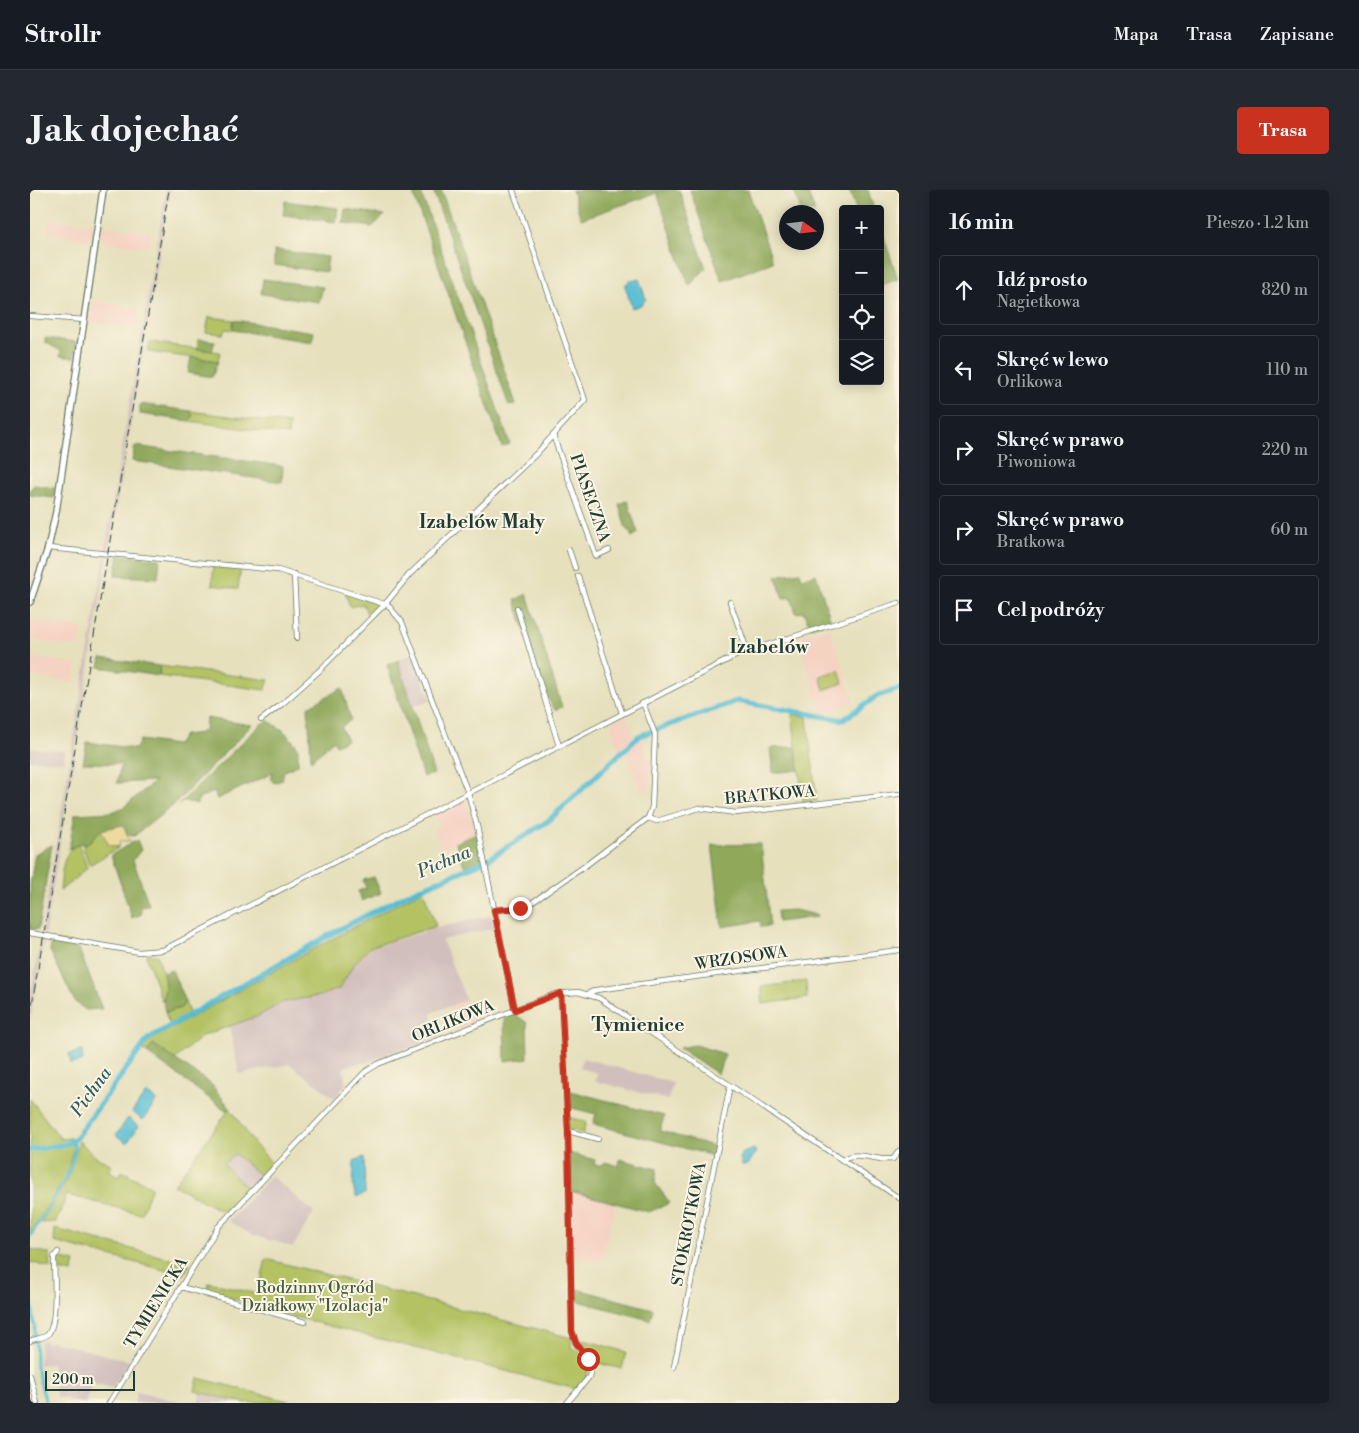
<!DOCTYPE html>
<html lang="pl">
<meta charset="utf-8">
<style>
body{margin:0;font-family:"Libre Bodoni",serif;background:#242831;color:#f1f3f6}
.controls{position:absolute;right:15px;top:15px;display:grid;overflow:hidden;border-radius:5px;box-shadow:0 2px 12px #0003}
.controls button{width:45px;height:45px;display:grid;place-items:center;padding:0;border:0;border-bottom:1px solid #363941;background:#171b24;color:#f1f3f6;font:25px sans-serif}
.compass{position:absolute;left:749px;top:15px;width:45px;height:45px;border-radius:50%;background:#171b24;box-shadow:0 2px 12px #0003;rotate:104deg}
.scale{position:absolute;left:15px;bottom:12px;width:90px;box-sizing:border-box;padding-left:5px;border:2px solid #1f3d34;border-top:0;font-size:14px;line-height:18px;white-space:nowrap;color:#1f3d34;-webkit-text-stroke:4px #fcf5e5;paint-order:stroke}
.stop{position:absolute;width:15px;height:15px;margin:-11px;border:4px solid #c8321e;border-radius:50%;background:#fff}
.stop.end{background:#c8321e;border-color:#fff;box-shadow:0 1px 5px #0008}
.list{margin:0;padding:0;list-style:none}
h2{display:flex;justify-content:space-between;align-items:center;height:65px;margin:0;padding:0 20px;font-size:21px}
h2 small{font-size:16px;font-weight:400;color:#9ea1a6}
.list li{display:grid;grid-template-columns:32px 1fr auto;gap:15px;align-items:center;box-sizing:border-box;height:70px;margin:0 10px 10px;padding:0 10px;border:1px solid #363941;border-radius:5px}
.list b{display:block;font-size:19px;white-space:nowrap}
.list p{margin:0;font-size:16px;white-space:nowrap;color:#9ea1a6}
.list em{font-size:16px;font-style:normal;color:#9ea1a6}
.icon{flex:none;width:28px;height:28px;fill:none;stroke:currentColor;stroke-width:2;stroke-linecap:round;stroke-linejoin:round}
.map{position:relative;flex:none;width:869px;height:1213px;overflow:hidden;border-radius:5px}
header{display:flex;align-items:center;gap:30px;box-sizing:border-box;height:70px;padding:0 25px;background:#171b24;border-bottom:1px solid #363941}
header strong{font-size:24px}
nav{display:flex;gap:28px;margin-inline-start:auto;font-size:18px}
.intro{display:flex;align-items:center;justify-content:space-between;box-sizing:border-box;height:120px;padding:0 30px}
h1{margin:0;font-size:35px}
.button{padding:12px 22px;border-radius:5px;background:#c8321e;color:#fff;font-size:18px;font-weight:700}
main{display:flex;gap:30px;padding:0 30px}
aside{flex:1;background:#171b24;border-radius:5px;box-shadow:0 2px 12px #0003}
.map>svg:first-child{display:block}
.built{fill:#f5d2c2}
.industrial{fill:#d1bfbd}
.green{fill:#b4c264;stroke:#6a804c}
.forest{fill:#8fa85a;stroke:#577247}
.sand{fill:#eeda9e;stroke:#868c69}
.water{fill:#56bdd3;stroke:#3a7d84}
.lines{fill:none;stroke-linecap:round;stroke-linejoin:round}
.canal{stroke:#56bdd3;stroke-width:3}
.river{stroke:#56bdd3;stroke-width:5.5}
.minor-casing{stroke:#657664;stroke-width:6}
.major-casing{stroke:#657664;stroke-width:8}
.minor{stroke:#fff;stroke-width:4.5}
.major{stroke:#fff;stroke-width:5.5}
.rail{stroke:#1f3d34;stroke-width:1;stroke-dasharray:8 4;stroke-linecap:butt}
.route{stroke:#c8321e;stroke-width:6}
.labels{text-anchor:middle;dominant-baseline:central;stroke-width:4;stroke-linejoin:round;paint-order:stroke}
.street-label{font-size:16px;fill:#1f3d34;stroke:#fcf5e5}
.park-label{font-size:16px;fill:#445e40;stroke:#fcf5e5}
.water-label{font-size:18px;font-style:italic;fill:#2d5d5c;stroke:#fcf5e5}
.quarter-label{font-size:19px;font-weight:bold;fill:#1f3d34;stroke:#fcf5e5}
</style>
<header>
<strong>Strollr</strong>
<nav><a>Mapa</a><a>Trasa</a><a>Zapisane</a></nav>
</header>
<div class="intro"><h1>Jak dojechać</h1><a class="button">Trasa</a></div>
<main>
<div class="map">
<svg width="869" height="1213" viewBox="0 0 869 1213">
<rect width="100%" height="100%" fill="#fcf5e5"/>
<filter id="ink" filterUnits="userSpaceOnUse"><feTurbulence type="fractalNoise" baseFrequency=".02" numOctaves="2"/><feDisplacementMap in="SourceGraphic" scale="10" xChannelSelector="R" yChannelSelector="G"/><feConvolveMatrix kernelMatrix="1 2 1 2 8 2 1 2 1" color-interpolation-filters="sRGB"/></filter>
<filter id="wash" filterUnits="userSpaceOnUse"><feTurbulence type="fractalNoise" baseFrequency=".0096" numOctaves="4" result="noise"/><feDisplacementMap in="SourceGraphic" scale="20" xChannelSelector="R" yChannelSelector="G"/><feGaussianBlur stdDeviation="1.12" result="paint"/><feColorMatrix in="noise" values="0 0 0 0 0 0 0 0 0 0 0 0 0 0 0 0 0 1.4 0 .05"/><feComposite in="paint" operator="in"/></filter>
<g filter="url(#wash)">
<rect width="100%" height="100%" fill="#e6e0bd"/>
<g class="built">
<path d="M19,29L64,35L62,50L17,43Z"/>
<path d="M72,36L121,42L119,57L71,51Z"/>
<path d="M62,111L109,118L106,137L59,132Z"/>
<path d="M0,431L53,438L49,457L0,450Z"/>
<path d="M800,438L824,513L792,523L767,447Z"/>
<path d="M0,467L47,474L44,492L0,486Z"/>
<path d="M596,525L605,549L589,563L580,533Z"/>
<path d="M613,551L617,569L621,571L620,597L612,603L596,563L607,553Z"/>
<path d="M435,607L446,643L412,659L404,638L409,636L404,624Z"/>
<path d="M436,810L445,833L430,839L421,815Z"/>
<path d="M540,1001L586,1014L571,1072L542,1065Z"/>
</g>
<g class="industrial">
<path d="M136,0H140L79,360H75Z"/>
<path d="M75,363H78L15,744L11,743Z"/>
<path d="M382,463L401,510L382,517L368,470Z"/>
<path d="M0,558L35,561L34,572L0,570Z"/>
<path d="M462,725L465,738L412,750L436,810L401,823L409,847L336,873L319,875L313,879L316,895L304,908L260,874L209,884L199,835L228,826L253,812L289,806L309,800L324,774L341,758L407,738Z"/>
<path d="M11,746L14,747L0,833V809Z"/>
<path d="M553,868L643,893L638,910L565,891L567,883L550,878Z"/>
<path d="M205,963L231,986L218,999L193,975Z"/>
<path d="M241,986L284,1022L263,1057L222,1045L198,1031Z"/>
<path d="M15,1150L17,1154L21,1151L100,1171L82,1198L62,1193L55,1213H50L26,1206L22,1174L9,1175L10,1151Z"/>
<path d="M107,1201L118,1204L155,1213H104Z"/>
<path d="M171,1202L214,1213H168Z"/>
</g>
<g class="green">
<path d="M179,127L204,130L202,140L195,139L193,144L176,142Z"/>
<path d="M120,152L190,162L188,171L118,162Z"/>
<path d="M160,221L259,234L258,245L159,231L163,226Z"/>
<path d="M184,375L211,377L208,399L182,395Z"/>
<path d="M315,402L347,413L349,417L339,428L333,414L320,417Z"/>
<path d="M130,476L239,490L235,500L129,486Z"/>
<path d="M809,480L813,493L794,500L790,486Z"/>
<path d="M762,524L777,527L787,611L773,612Z"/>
<path d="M71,640L79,655L88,658L59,675L52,653L56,655Z"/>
<path d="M47,655L50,657L57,678L30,701C32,685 31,663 47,655Z"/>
<path d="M393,700L406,736L340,757L324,774L309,799L289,806L253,812L228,826L172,846L144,870L123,855L117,863L113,860L119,851L285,758Z"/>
<path d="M116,765H127C133,782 138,794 132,812Z"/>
<path d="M776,791L777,808L733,814L731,797Z"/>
<path d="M155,812L159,823L140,835L135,823L151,818Z"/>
<path d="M0,909L31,949L40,948L44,957L36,986L0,1044Z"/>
<path d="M200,918L223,952L242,973L231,986L205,964L193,974L218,999L195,1023L144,995Z"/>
<path d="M538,927L556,932L553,943L538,940Z"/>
<path d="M49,951L66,967L82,975L79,981L88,987L92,981L122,997L111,1024L37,1005L26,1032L11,1033L38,988Z"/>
<path d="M25,1039L160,1074L154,1085L24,1052Z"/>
<path d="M0,1059L20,1064L21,1078L0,1072Z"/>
<path d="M28,1068L45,1072L42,1083L25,1079Z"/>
<path d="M236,1069L542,1148L541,1158L549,1160L559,1176L557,1187L546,1199L225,1117V1114L177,1102L179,1092L228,1104Z"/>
<path d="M551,1149L596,1162L592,1179L568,1173Z"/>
<path d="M168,1188L266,1213H214L165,1201Z"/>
</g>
<g class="forest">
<path d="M382,0H390L480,254L472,257Z"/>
<path d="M403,0H411L486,214L479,216Z"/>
<path d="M542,0H649L676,78L659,96L627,3L551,29Z"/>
<path d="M660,0H718L743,72L692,91Z"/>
<path d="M764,0H777L785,22H771Z"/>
<path d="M819,0H838L844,19H826Z"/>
<path d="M255,11L308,18L306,32L253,25Z"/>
<path d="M315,19L355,25L342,37L313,33Z"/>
<path d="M850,36L868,89L852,95L850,90Z"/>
<path d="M244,60L298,67L296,82L244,75Z"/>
<path d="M233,89L293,97L289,112L231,104Z"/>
<path d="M204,130L284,142L282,152L202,140Z"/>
<path d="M15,148L47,152L44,168L30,166L31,161L15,152Z"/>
<path d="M168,149L185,151L182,161L167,159Z"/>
<path d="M161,167L188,171L182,187L158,183Z"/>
<path d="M110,214L160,221L163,226L159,231L110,224Z"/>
<path d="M105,256L253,276L252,292L102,271Z"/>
<path d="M4,295L25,298L24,308L0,305V299Z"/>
<path d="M596,311L598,312L608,343L602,347L599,341L596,339L589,314Z"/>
<path d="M89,365L130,369L128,388L85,386Z"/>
<path d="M770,382L772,388L786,384L801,431L780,437L774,422L766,423L761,407L753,409L746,386Z"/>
<path d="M497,404L532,517L525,520L514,502L485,410Z"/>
<path d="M71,468L130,476L129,486L69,477Z"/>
<path d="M368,470L404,584L393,587L357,475Z"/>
<path d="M312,498L321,530L311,537L317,550L306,555L304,550L281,570L278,517Z"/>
<path d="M176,528L222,535L145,614L104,646L98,645L93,635L71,640L56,655L52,653L39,659L45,624L82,622L94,617L125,591L87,593L91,574L53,573L57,552L106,559L110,550L147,555L154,545L170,543L175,539Z"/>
<path d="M239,531L254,541L268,557V575L254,581L252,590L244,593L240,588L243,583L187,609L184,602L169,608L167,614L154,611L148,615L231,534Z"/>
<path d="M766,557L769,580L743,583L740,558Z"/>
<path d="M446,643L452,670L435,678L426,653Z"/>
<path d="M107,650L111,660L103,670L119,715L110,718L112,724L102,728L81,665Z"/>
<path d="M731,654L740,736L731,737L730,731L692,737L682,655Z"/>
<path d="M22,655L8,739H0V695L5,664Z"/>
<path d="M344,687L351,703L332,711L328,701L336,698L333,690Z"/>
<path d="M765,720L787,725V727L748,732L747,721Z"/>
<path d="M22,750L47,754L72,819L56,820L45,812L20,761Z"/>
<path d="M142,780L155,812L151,818L135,822C131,809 138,797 133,783Z"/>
<path d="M485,824L497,833L498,868L475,871L474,829Z"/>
<path d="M123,854L181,894L200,918L197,921L117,863Z"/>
<path d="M665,855L695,864L688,884L649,858Z"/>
<path d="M537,900L634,926L630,941L686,957L684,966L563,934L566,924L538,917Z"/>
<path d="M539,963L565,970L564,975H572L575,972L589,976L590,969L627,979L625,993L640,1013L619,1022L540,1001Z"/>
<path d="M543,1098L623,1119L620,1130L544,1110Z"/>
</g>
<path class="sand" d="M93,635L100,651H90L89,657L79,655L71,640Z"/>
<g class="water">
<path d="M609,89L616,109L611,115L602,118L595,96L598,92Z"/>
<path d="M52,861L53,871L41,874L39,864Z"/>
<path d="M116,903L127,910L113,930L102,922Z"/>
<path d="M98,928L109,936L97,953L86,945Z"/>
<path d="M724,959L726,962L718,975H712L710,968L713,963Z"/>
<path d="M334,967L335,1004L326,1007L323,997L324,971Z"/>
</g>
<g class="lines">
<g class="canal">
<path d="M0,1047C12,1026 53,973 43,950"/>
<path d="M0,1103L5,1136L6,1177L16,1213"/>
</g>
<path class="river" d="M0,960L36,954L45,949L118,849L301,744L378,704L457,670L518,631L609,546L707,511L813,530L847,506L869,499"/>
</g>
</g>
<g filter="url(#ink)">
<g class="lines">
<defs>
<g id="minor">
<path d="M0,126L55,130"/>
<path d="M523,245L566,366L579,360"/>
<path d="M18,358L248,380L354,414"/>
<path d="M539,360L545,378"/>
<path d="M264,384L267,448"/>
<path d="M548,386L592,523"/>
<path d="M700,412L717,460"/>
<path d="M356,413L372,432L438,603L447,636L485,820"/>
<path d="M487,418L529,556"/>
<path d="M613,513L625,544L622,617L618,628"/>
<path d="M231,530L252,514L290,480L356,413L379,385L507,263L555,210L483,0"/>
<path d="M464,720L490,718L500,714L555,676L618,628L627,631L669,618L706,623L869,604"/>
<path d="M0,743L109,762L133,760L709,464L869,413"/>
<path d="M531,803L538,941L542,1141L546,1153L562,1176L559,1187L537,1213"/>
<path d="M557,804L566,800L869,760"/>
<path d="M538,941L568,949"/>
<path d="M812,970C828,959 846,972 863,969L869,961"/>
<path d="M151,1097L275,1132"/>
<path d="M0,1151C5,1148 14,1149 18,1144C28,1133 24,1083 24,1067L28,1062"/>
<path d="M644,1177L700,896"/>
<path d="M0,1185L7,1213"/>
<path d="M79,1213L188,1037L335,882L348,874L525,804L548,802L569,808L869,1008"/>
</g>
<path id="major" d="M0,412L18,358L26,322L73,0"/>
</defs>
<use href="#minor" class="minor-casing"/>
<use href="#major" class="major-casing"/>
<use href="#minor" class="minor"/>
<use href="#major" class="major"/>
<path class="rail" d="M0,826L139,0"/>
</g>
</g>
<g class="lines" filter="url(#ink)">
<path class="route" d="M490,718L464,720L485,820L531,803L538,941L542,1141L546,1153L558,1169"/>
</g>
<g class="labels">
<g class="street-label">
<text transform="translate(560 308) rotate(71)">PIASECZNA</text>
<text transform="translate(740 605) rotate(-5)">BRATKOWA</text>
<text transform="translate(711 768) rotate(-8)">WRZOSOWA</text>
<text transform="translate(423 831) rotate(-22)">ORLIKOWA</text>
<text transform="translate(659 1034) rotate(-79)">STOKROTKOWA</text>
<text transform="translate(126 1113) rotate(-58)">TYMIENICKA</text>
</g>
<g class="park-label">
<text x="285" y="1098">Rodzinny Ogród<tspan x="285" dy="18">Działkowy "Izolacja"</tspan></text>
</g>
<g class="water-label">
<text transform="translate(414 672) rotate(-23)">Pichna</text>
<text transform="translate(61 902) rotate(-54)">Pichna</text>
</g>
<g class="quarter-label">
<text x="452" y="332">Izabelów Mały</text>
<text x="739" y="457">Izabelów</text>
<text x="608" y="835">Tymienice</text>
</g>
</g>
</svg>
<div class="controls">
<button>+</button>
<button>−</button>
<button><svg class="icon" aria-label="locate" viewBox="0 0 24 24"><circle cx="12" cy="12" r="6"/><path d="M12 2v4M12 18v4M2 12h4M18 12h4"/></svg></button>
<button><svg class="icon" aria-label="layers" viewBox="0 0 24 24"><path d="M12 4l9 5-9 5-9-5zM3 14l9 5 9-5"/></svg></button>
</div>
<svg class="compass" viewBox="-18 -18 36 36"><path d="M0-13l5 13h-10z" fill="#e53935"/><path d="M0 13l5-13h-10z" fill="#9ea1a6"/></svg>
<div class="scale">200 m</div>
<div class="stop" style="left:558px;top:1169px"></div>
<div class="stop end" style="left:490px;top:718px"></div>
</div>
<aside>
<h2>16 min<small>Pieszo · 1.2 km</small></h2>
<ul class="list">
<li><svg class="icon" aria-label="ahead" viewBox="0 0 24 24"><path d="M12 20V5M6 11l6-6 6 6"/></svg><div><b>Idź prosto</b><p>Nagietkowa</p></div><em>820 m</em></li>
<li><svg class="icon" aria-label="left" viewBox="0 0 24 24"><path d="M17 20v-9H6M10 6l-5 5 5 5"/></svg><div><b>Skręć w lewo</b><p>Orlikowa</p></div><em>110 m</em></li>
<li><svg class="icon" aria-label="right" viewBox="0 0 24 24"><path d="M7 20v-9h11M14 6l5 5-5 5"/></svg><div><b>Skręć w prawo</b><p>Piwoniowa</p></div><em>220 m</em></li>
<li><svg class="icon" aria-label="right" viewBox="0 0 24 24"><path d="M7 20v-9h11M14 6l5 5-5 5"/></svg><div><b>Skręć w prawo</b><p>Bratkowa</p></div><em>60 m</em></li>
<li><svg class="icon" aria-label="arrive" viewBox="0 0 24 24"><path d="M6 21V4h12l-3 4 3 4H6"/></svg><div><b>Cel podróży</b></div></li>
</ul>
</aside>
</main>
